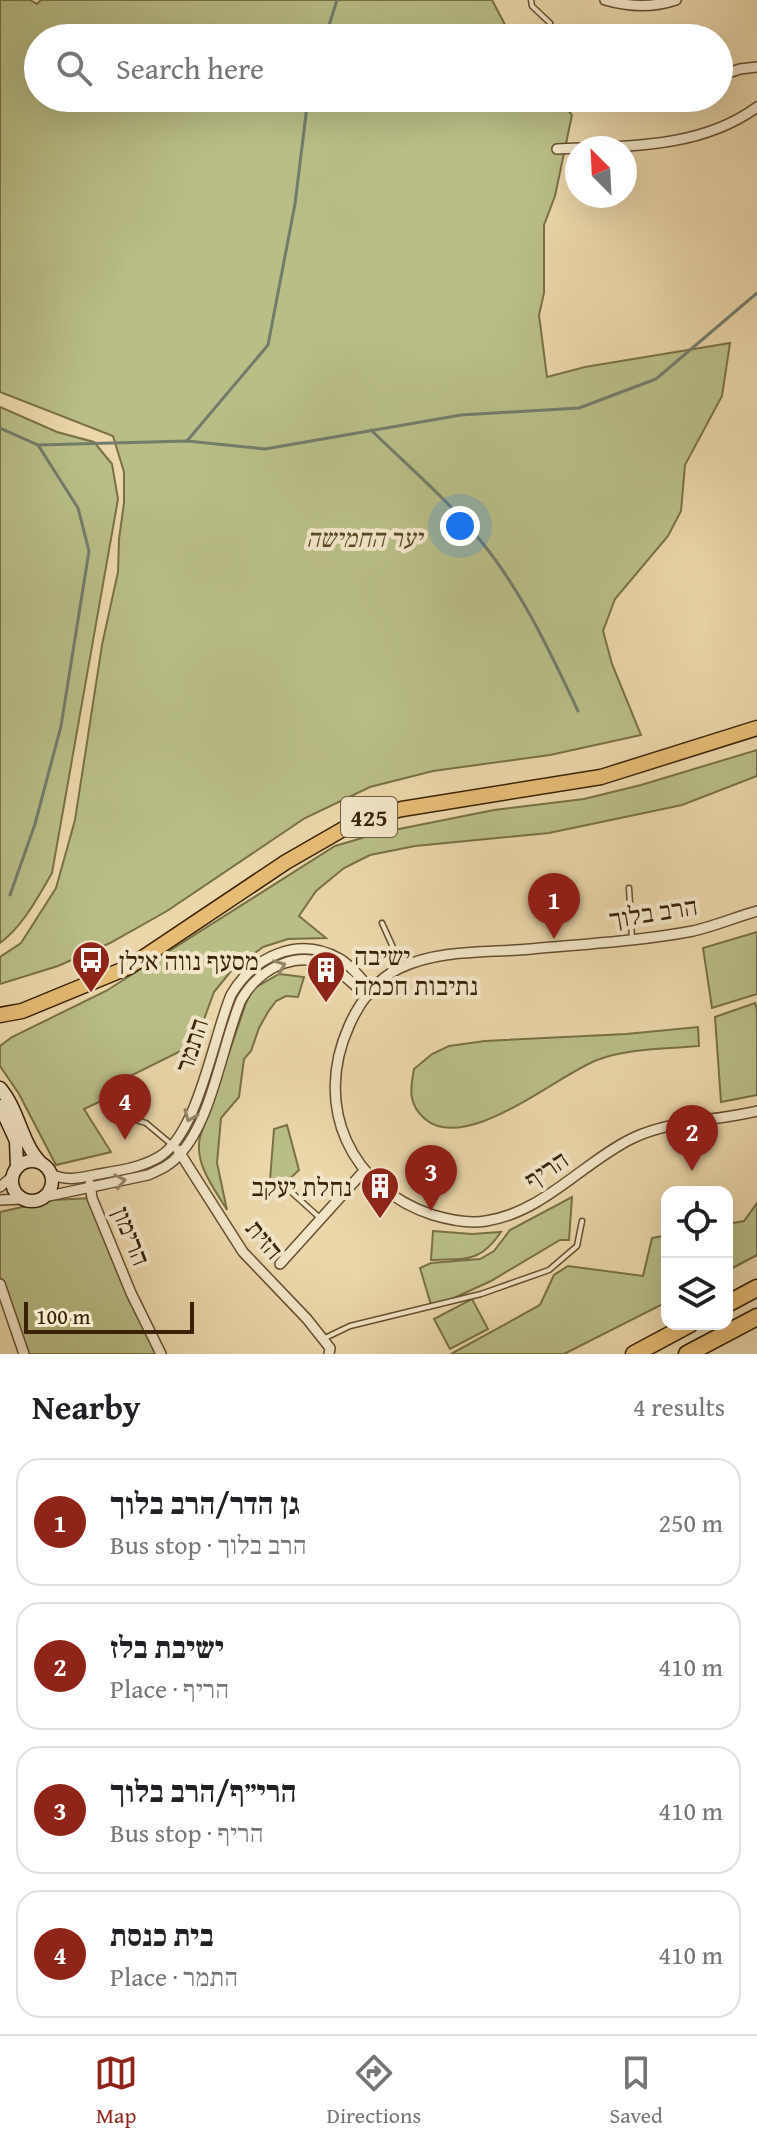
<!DOCTYPE html>
<meta charset="utf-8">
<style>
body{margin:0;font-family:"Gentium Book Plus","Frank Ruhl Libre",serif;background:#f6f6f6;color:#202124}
.controls{position:absolute;right:24px;bottom:24px;display:grid;overflow:hidden;border-radius:16px;box-shadow:0 8px 32px #0002}
.controls button{width:72px;height:72px;display:grid;place-items:center;padding:0;border:0;border-bottom:2px solid #e0e0e0;background:#fff;color:#202124;font:40px sans-serif}
.compass{position:absolute;left:565px;top:136px;width:72px;height:72px;border-radius:50%;background:#fff;box-shadow:0 8px 32px #0002;rotate:336deg}
.scale{position:absolute;left:24px;bottom:20px;width:170px;box-sizing:border-box;padding-left:8px;border:4px solid #392206;border-top:0;font-size:22px;line-height:28px;white-space:nowrap;color:#392206;-webkit-text-stroke:6px #f2e5c8;paint-order:stroke}
.you{position:absolute;left:460px;top:526px;width:28px;height:28px;margin:-20px;border:6px solid #fff;border-radius:50%;background:#1a73e8;box-shadow:0 0 0 12px #1a73e833}
.badge{display:grid;place-items:center;width:52px;height:52px;border-radius:50%;background:#8f2418;color:#fff;font-size:26px;font-weight:700}
.pin{position:absolute;translate:-50% -66px;filter:drop-shadow(0 2px 4px #0008)}
.pin::after{content:'';position:absolute;top:42px;width:28px;height:24px;background:inherit;clip-path:polygon(0 0,100% 0,50% 100%)}
.list{margin:0;padding:0;list-style:none}
h2{display:flex;justify-content:space-between;align-items:center;height:104px;margin:0;padding:0 32px;font-size:34px}
h2 small{font-size:26px;font-weight:400;color:#757577}
.list li{display:grid;grid-template-columns:52px 1fr auto;gap:24px;align-items:center;box-sizing:border-box;height:128px;margin:0 16px 16px;padding:0 16px;border:2px solid #e0e0e0;border-radius:24px}
.list b{display:block;font-size:30px;white-space:nowrap}
.list p{margin:0;font-size:26px;white-space:nowrap;color:#757577}
.list em{font-size:26px;font-style:normal;color:#757577}
.icon{flex:none;width:44px;height:44px;fill:none;stroke:currentColor;stroke-width:2;stroke-linecap:round;stroke-linejoin:round}
.map{position:relative;flex:none;width:757px;height:1354px;overflow:hidden}
.search{position:absolute;background:#fff;box-shadow:0 8px 32px #0002;left:24px;right:24px;top:24px;height:88px;display:flex;align-items:center;gap:20px;box-sizing:border-box;padding:0 28px;border-radius:44px;color:#757577;font-size:30px}
.sheet{height:680px;background:#fff}
nav{display:flex;justify-content:space-around;align-items:center;box-sizing:border-box;height:112px;border-top:2px solid #e0e0e0;background:#fff;font-size:22px;color:#757577}
nav a{display:grid;justify-items:center;gap:4px}
nav .on{color:#8f2418}
.map>svg:first-child{display:block}
.green{fill:#b9be87;stroke:#797046;stroke-width:2}
.lines{fill:none;stroke-linecap:round;stroke-linejoin:round}
.stream{stroke:#737c6b;stroke-width:3}
.lane-casing{stroke:#664f2f;stroke-width:7}
.street-casing{stroke:#664f2f;stroke-width:12}
.secondary-casing{stroke:#392206;stroke-width:15}
.primary-casing{stroke:#392206;stroke-width:17}
.highway-casing{stroke:#392206;stroke-width:19}
.lane{stroke:#f2e5c8;stroke-width:4}
.street{stroke:#f2e5c8;stroke-width:9}
.secondary{stroke:#f2e5c8;stroke-width:12}
.primary{stroke:#e6bc75;stroke-width:14}
.highway{stroke:#e6bc75;stroke-width:16}
.oneway{stroke:#968467}
.labels{text-anchor:middle;dominant-baseline:central;stroke-width:8;stroke-linejoin:round;paint-order:stroke}
.shield{fill:#f2e5c8;stroke:#705c40;stroke-width:2}
.shield-label{font-size:24px;font-weight:bold;fill:#392206}
.park-label{font-size:26px;font-style:italic;fill:#594926;stroke:#f2e5c8}
.street-label{font-size:26px;fill:#392206;stroke:#f2e5c8}
.poi-label{font-size:26px;fill:#392206;stroke:#f2e5c8;text-anchor:start}
</style>
<div class="map">
<svg width="757" height="1354" viewBox="0 0 757 1354">
<rect width="100%" height="100%" fill="#ebd7aa"/>
<filter id="stains"><feTurbulence type="fractalNoise" baseFrequency=".0025" numOctaves="4"/><feColorMatrix values="0 0 0 0 .2 0 0 0 0 .09 0 0 0 0 .02 0 0 0 .5 -.17"/></filter>
<radialGradient id="worn" r=".72"><stop offset=".6" stop-color="#630" stop-opacity="0"/><stop offset="1" stop-color="#630" stop-opacity=".3"/></radialGradient>
<g class="green">
<path d="M0,0H30L37,4L41,0H492L512,38H38V98H558L572,115L555,196L544,225V293L539,315L547,377L585,367L730,343L722,396L685,465L681,511L668,536L615,599L603,631L612,664L641,735L550,755L433,771L370,787L305,818L167,911L110,943L58,966L0,984V957L21,943L56,888L75,820L102,645L118,572L119,539L124,503V472L113,436L0,392Z"/>
<path d="M0,407L57,432L94,442L112,464L118,499L52,873C38,897 23,926 0,943Z"/>
<path d="M757,750V776L682,805L549,833L415,846L370,855L344,868L316,891L299,916L326,938L288,939L263,947L231,971L214,992L195,1044L126,1078L127,1089L84,1109L111,1152L56,1165L19,1094L0,1066V1046L12,1037L106,991L335,846L379,833L494,810L584,799L641,785Z"/>
<path d="M757,932V994L712,1008L703,948Z"/>
<path d="M279,974L304,977L298,997L286,996L276,1001L268,1012L259,1028L251,1051L244,1059L239,1097L221,1118L217,1163L227,1210C214,1188 194,1164 200,1137L246,1003L253,989Z"/>
<path d="M755,1003L757,1010V1095L721,1102L715,1017Z"/>
<path d="M698,1027L699,1046C665,1049 629,1048 597,1060C556,1076 466,1154 425,1119C408,1104 410,1090 414,1069L432,1054L449,1046L485,1041L626,1034Z"/>
<path d="M287,1125L299,1170L280,1188L270,1180L274,1129Z"/>
<path d="M572,1197L569,1240H560L491,1281L432,1308L420,1268L431,1263L480,1259L494,1251L510,1230Z"/>
<path d="M92,1198L161,1354H24L0,1284V1212L53,1200Z"/>
<path d="M757,1203V1255L727,1271V1224L744,1221Z"/>
<path d="M433,1231L472,1234L501,1232C479,1264 466,1258 431,1260Z"/>
<path d="M667,1235V1302L564,1354H451L540,1305L554,1275L568,1266L643,1276L652,1238Z"/>
<path d="M472,1299L488,1329L450,1349L434,1319Z"/>
</g>
<g class="lines">
<g class="stream">
<path d="M325,38L337,0"/>
<path d="M0,428L38,445L187,441L265,449L461,415L579,408L656,379L757,293"/>
<path d="M371,430C408,466 448,500 480,540C522,591 550,652 578,711"/>
<path d="M187,441L268,345L295,204L308,98"/>
<path d="M10,895L35,824L61,726L89,551L78,508L38,445"/>
</g>
<defs>
<g id="lane">
<path d="M531,0L532,6L550,23"/>
<path d="M629,888L632,938"/>
<path d="M382,923L401,965"/>
<path d="M115,1114L146,1123L171,1144"/>
<path d="M289,1190L320,1218"/>
<path d="M325,1338L350,1326L481,1294L549,1270L577,1246L582,1221"/>
</g>
<g id="street">
<path d="M605,0C629,7 652,8 676,0"/>
<path d="M719,76L740,69L757,67"/>
<path d="M557,149C625,146 700,149 757,107"/>
<path d="M757,911C736,917 715,926 693,931C640,941 585,944 531,949C487,953 440,949 400,968C376,979 359,1003 349,1026C313,1106 350,1188 433,1215C450,1220 468,1224 486,1221C544,1212 583,1162 633,1138C671,1120 716,1121 757,1111"/>
<path d="M178,1150L243,1252L307,1319L330,1348L329,1354"/>
<path d="M51,1174C69,1183 86,1176 105,1173C123,1170 142,1167 159,1157C198,1134 213,1038 231,995C253,957 298,935 340,959C352,966 362,980 372,990"/>
<path d="M90,1184L92,1198L131,1293L161,1354"/>
<path d="M0,1187L13,1176"/>
<path d="M44,1197L148,1175C159,1170 171,1165 179,1155C212,1121 222,1045 241,1000C260,966 303,946 338,971C348,978 357,988 367,996"/>
<path d="M0,1200L23,1199"/>
<path d="M280,1264L363,1172"/>
<path d="M0,1284L24,1354"/>
</g>
<g id="secondary">
<path d="M0,1088C19,1110 21,1142 40,1162"/>
<path d="M0,1106L16,1141L17,1168"/>
<circle cx="32" cy="1181" r="20"/>
</g>
<path id="primary" d="M0,1015L22,1011L129,967L286,862L359,820L402,809L601,777L757,728"/>
<g id="highway">
<path d="M727,1304L757,1288"/>
<path d="M634,1354L690,1324"/>
<path d="M687,1354L757,1317"/>
</g>
</defs>
<use href="#lane" class="lane-casing"/>
<use href="#street" class="street-casing"/>
<use href="#secondary" class="secondary-casing"/>
<use href="#primary" class="primary-casing"/>
<use href="#highway" class="highway-casing"/>
<use href="#lane" class="lane"/>
<use href="#street" class="street"/>
<use href="#secondary" class="secondary"/>
<use href="#primary" class="primary"/>
<use href="#highway" class="highway"/>
</g>
<defs><path id="oneway-chevron" d="M-2-3.5L2.5 0L-2 3.5" fill="none" stroke-width="1.6" stroke-linecap="round" stroke-linejoin="round" transform="scale(2)"/></defs>
<g class="oneway">
<use href="#oneway-chevron" transform="translate(280 966) rotate(-22)"/>
<use href="#oneway-chevron" transform="translate(190 1116) rotate(112)"/>
<use href="#oneway-chevron" transform="translate(120 1181) rotate(-11)"/>
</g>
<defs>
<symbol id="bus-pin" viewBox="-11 -11 22 30"><path d="M0 17L-7.5 6A9.5 9.5 0 1 1 7.5 6Z" fill="#8f2418" stroke="#f2e5c8"/><path d="M-5-6H5V4H4V6H2V4H-2V6H-4V4H-5ZM-3.5-4V0h7V-4ZM-3.5 1.2v1.5H-2V1.2ZM2 1.2v1.5H3.5V1.2Z" fill="#fff"/></symbol>
<symbol id="building-pin" viewBox="-11 -11 22 30"><path d="M0 17L-7.5 6A9.5 9.5 0 1 1 7.5 6Z" fill="#8f2418" stroke="#f2e5c8"/><path d="M-4-6H4V6H1V3H-1V6H-4ZM-2.5-4.3h1.7v1.8h-1.7ZM.8-4.3h1.7v1.8H.8ZM-2.5-1h1.7V.8h-1.7ZM.8-1h1.7V.8H.8Z" fill="#fff"/></symbol>
</defs>
<g fill-rule="evenodd">
<use href="#bus-pin" x="69" y="938" width="44" height="60"/>
<use href="#building-pin" x="304" y="948" width="44" height="60"/>
<use href="#building-pin" x="358" y="1164" width="44" height="60"/>
</g>
<g class="labels">
<rect class="shield" x="341" y="797" width="56" height="40" rx="6"/>
<g class="shield-label">
<text x="369" y="817">425</text>
</g>
<g class="park-label">
<text x="364" y="537">יער החמישה</text>
</g>
<g class="street-label">
<text transform="translate(653 912) rotate(-9)">הרב בלוך</text>
<text transform="translate(191 1045) rotate(-72)">התמר</text>
<text transform="translate(546 1169) rotate(-34)">הריף</text>
<text transform="translate(132 1236) rotate(68)">הרימון</text>
<text transform="translate(265 1239) rotate(50)">הזית</text>
</g>
<g class="poi-label">
<text x="354" y="955">ישיבה<tspan x="354" dy="30">נתיבות חכמה</tspan></text>
<text x="119" y="960">מסעף נווה אילן</text>
<text x="352" y="1186" text-anchor="end">נחלת יעקב</text>
</g>
</g>
<rect width="100%" height="100%" filter="url(#stains)"/>
<rect width="100%" height="100%" fill="url(#worn)"/>
</svg>
<div class="controls">
<button><svg class="icon" aria-label="locate" viewBox="0 0 24 24"><circle cx="12" cy="12" r="6"/><path d="M12 2v4M12 18v4M2 12h4M18 12h4"/></svg></button>
<button><svg class="icon" aria-label="layers" viewBox="0 0 24 24"><path d="M12 4l9 5-9 5-9-5zM3 14l9 5 9-5"/></svg></button>
</div>
<svg class="compass" viewBox="-18 -18 36 36"><path d="M0-13l5 13h-10z" fill="#e53935"/><path d="M0 13l5-13h-10z" fill="#757577"/></svg>
<div class="scale">100 m</div>
<div class="you"></div>
<div class="pin badge" style="left:554px;top:939px">1</div>
<div class="pin badge" style="left:692px;top:1171px">2</div>
<div class="pin badge" style="left:431px;top:1211px">3</div>
<div class="pin badge" style="left:125px;top:1140px">4</div>
<div class="search"><svg class="icon" aria-label="search" viewBox="0 0 24 24"><circle cx="10" cy="10" r="6"/><path d="M15 15l6 6"/></svg>Search here</div>
</div>
<section class="sheet">
<h2>Nearby<small>4 results</small></h2>
<ul class="list">
<li><span class="badge">1</span><div><b>גן הדר/הרב בלוך</b><p>Bus stop · הרב בלוך</p></div><em>250 m</em></li>
<li><span class="badge">2</span><div><b>ישיבת בלז</b><p>Place · הריף</p></div><em>410 m</em></li>
<li><span class="badge">3</span><div><b>הרי״ף/הרב בלוך</b><p>Bus stop · הריף</p></div><em>410 m</em></li>
<li><span class="badge">4</span><div><b>בית כנסת</b><p>Place · התמר</p></div><em>410 m</em></li>
</ul>
</section>
<nav>
<a class="on"><svg class="icon" aria-label="map" viewBox="0 0 24 24"><path d="M3 6l6-2 6 2 6-2v14l-6 2-6-2-6 2zM9 4v14M15 6v14"/></svg>Map</a>
<a><svg class="icon" aria-label="directions" viewBox="0 0 24 24"><path d="M12 3l9 9-9 9-9-9zM9 14v-3h6M13 9l2 2-2 2"/></svg>Directions</a>
<a><svg class="icon" aria-label="saved" viewBox="0 0 24 24"><path d="M7 4h10v16l-5-4-5 4z"/></svg>Saved</a>
</nav>
